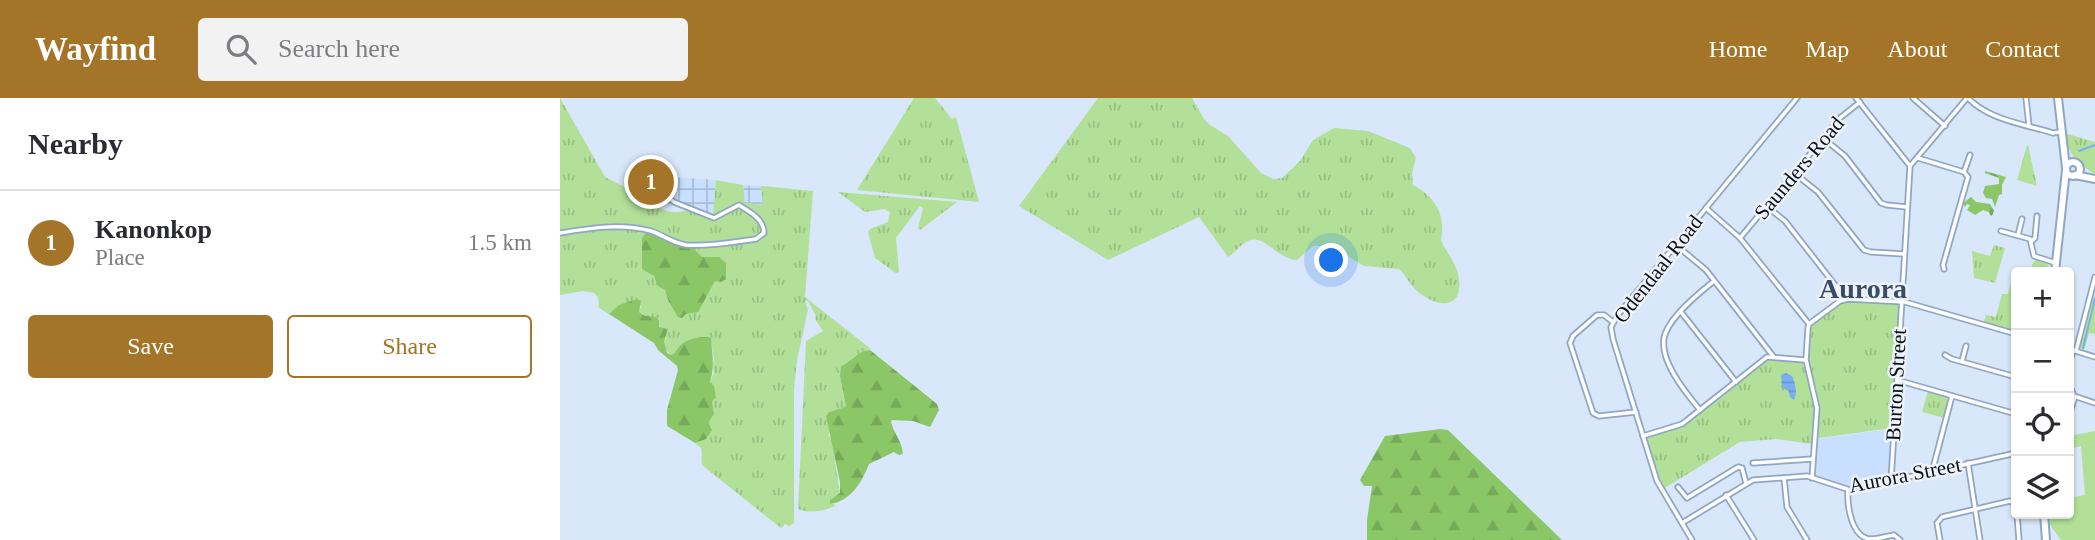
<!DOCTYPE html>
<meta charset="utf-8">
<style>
body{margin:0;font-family:"Times New Roman",serif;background:#f2f2f3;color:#2b2b33}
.controls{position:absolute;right:21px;bottom:21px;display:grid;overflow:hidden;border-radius:7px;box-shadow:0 2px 5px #0004}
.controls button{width:63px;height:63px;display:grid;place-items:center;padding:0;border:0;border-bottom:2px solid #e1e1e2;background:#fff;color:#2b2b33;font:35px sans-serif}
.you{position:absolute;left:772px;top:163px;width:24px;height:24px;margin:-18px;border:5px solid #fff;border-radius:50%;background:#1a73e8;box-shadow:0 0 0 10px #1a73e833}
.badge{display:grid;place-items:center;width:46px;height:46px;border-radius:50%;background:#a47428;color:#fff;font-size:23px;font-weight:700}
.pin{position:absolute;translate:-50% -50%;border:4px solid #fff;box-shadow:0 2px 7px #0006}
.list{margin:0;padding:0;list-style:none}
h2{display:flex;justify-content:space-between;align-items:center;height:91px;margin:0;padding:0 28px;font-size:30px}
h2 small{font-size:23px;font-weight:400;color:#7c7c81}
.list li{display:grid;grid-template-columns:46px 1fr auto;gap:21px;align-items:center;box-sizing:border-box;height:105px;padding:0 28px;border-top:2px solid #e1e1e2}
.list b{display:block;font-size:26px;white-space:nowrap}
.list p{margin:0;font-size:23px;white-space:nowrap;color:#7c7c81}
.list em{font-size:23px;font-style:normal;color:#7c7c81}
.actions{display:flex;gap:14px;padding:21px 28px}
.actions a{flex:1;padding:16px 0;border:2px solid #a47428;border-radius:7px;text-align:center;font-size:24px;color:#a47428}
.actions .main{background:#a47428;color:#fff}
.icon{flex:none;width:38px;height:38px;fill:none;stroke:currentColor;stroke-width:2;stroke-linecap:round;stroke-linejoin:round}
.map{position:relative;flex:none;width:1535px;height:442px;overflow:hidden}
header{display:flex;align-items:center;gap:42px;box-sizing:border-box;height:98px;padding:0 35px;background:#a47428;color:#fff}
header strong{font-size:33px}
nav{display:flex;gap:38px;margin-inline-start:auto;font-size:24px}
.search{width:490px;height:63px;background:#f2f2f3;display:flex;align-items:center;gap:18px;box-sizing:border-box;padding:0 24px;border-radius:7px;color:#7c7c81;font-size:26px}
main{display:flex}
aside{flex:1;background:#fff}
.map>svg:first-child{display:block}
.built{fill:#c8dffe}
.industrial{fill:url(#industrial-grid)}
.grass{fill:url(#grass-tufts)}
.forest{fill:url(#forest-firs)}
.pitch{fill:#b2e099}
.water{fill:url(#water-rules)}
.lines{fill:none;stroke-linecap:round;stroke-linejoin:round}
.stream{stroke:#7aaff2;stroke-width:2}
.minor-casing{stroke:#8fa7c5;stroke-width:7}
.secondary-casing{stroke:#8fa7c5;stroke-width:10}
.minor{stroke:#fff;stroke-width:3.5}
.secondary{stroke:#fff;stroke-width:6}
.labels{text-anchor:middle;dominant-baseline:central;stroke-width:5;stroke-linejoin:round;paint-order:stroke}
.street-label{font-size:21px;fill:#060e19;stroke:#eef3f9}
.district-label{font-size:28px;font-weight:bold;fill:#384c67;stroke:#eef3f9}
</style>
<header>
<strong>Wayfind</strong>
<div class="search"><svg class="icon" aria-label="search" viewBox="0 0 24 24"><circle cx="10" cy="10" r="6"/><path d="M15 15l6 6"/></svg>Search here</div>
<nav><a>Home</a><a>Map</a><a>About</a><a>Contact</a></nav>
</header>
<main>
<aside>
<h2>Nearby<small></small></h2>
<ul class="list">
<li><span class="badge">1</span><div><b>Kanonkop</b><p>Place</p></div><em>1.5 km</em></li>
</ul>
<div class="actions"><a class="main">Save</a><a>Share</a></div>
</aside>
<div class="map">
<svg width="1535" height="442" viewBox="0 0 1535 442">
<defs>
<pattern id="industrial-grid" width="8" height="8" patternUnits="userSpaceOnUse" patternTransform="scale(1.75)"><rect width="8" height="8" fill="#c8dffe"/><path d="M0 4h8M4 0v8" fill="none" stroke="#aabed9"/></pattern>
<pattern id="grass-tufts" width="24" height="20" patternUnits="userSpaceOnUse" patternTransform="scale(1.75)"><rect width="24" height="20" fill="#b2e099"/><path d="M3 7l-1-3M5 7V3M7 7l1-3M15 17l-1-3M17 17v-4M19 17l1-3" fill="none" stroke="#98bf83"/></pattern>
<pattern id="forest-firs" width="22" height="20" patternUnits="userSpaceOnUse" patternTransform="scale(1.75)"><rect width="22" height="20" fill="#8bc667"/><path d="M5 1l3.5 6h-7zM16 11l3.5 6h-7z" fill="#76a959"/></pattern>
<pattern id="water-rules" width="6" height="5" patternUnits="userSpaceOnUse" patternTransform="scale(1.75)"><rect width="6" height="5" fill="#7aaff2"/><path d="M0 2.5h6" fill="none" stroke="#6895cf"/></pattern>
</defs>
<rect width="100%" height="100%" fill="#d8e7fa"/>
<path class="built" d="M1331,331L1329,377L1327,381L1289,390L1255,378L1257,341Z"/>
<g class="industrial">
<path d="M86,77L156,82L154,117L115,103L112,110L83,98Z"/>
<path d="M183,87L201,88L203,107L185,105Z"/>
</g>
<g class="grass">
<path d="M0,0L45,79L78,96L79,100C93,107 117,123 131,108L153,117L156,82L183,87L185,105L203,107L201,88L253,93L245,199L311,251L302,253L280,278L286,310L269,314V337L272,343L280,395L271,406H274L275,408C264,413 250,416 238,411L246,243L263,233L255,221L256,218L248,203H245L248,212L237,262L234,292V425L229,428L225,426L221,430L143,368C140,362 143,356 141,350L135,345L147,340L152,330L149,324L154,316L152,303L155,300L150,284L154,275L152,266L154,262L151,244L135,241L118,250L116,255L111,257L106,252L104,242L106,240L102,230L79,214L81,208C64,206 62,204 49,216L39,210L38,199L34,195L23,193L0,197Z"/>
<path d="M354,0H375L392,21L396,19L419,104L297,92Z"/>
<path d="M538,0H632L644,21L650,27L668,38L701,75L713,81L722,80L740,63L753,42L774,30L808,33L850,50L856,60L852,75L853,87C875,99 886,116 881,142C886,154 895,163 898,176C906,213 877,211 856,192C849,186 846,177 839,171L804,168L792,161L775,147L753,148L737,162C716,161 703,133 686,144C679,148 675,155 668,159L639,119L548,162L459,108Z"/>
<path d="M1504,35L1535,44V76C1519,67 1506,54 1504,35Z"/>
<path d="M1467,47H1468L1477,88L1457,82Z"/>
<path d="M278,94L397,104L360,132L358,130L363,110L360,108L336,140L339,174L336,175L315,160L308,134L310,131L328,124L330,114L325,111L305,114Z"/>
<path d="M1434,147L1445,150L1435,185L1414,180L1412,153L1430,158Z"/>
<path d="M1476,161C1484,164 1490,164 1489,174H1471L1472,166Z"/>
<path d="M1456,186V233L1424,224L1426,217L1436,219L1442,196H1448L1450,187L1455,188Z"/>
<path d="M1535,198V236L1529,235L1524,253L1519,248L1531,200Z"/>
<path d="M1283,203L1335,205L1339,208L1332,330L1259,340L1257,339C1257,328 1260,315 1258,305C1254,281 1238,250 1252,227Z"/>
<path d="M1208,261L1244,264L1255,307L1252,346L1216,341L1180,344L1103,391L1087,344V340L1123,328Z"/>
<path d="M1368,293L1389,300L1384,320L1362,314Z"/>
<path d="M1535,333V345L1509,351V338Z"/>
</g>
<g class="forest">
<path d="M1425,73L1446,79L1442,87V96L1439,97L1435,109L1432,101L1426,100L1423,95L1425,88L1439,86V80L1425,75Z"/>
<path d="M1411,99L1416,104L1430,106L1434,113L1432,118L1430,117L1429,114L1423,112L1415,117L1407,112L1410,107L1407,106L1405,109L1403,105Z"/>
<path d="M86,135H91L131,148L142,159H159L166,165V181L161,184L155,183L138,214L126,216L122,220L118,219L109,204L105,192L98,188L94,178L82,171V140Z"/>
<path d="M77,201L81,203L79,214L85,218L96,219L99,223V229L108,231L104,243L107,255L111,257C121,252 111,258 119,249C125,241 143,237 151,240C152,256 155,268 150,284L154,288L156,300L152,303L154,316L149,324L152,332L146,341L135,345L107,328V312L118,272L117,268L98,252L94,245L49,216L59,207Z"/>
<path d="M310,252L377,306L379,312L370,329L353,323L332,322L331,324C334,336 342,343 343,356L339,357L334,354L309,366C302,384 291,403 270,406V402L280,395V384L266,318L269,314L286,309L280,278L281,269L303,253Z"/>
<path d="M880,331L888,332L1002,442H807V422L812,388H804L800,382L825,338Z"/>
</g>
<path class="pitch" d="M1535,345V442H1501L1490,427L1489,416H1509V400L1525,397L1521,348Z"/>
<path class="water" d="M1226,275L1232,278C1235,284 1238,296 1234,302L1230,299L1228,292L1222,290L1221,277Z"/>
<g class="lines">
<g class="stream">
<path d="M1519,53L1535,47"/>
<path d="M1523,250L1535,201"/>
</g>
<defs>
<g id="minor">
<path d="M1296,0L1350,68L1331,383"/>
<path d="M1353,0L1385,28"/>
<path d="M1408,0C1429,22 1464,26 1493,35L1501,34"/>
<path d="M1466,0L1469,28"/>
<path d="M1263,40L1285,58L1321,105L1327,107L1347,109"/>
<path d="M1358,60L1404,74L1408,79L1383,167L1384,171"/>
<path d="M1350,68L1407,0"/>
<path d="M1404,74L1410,57"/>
<path d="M1234,75L1258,94L1304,152L1311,154L1344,156"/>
<path d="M1206,108L1225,123L1286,201"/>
<path d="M1146,110L1180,140L1249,226"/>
<path d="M1441,133L1470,141L1474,158L1496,165"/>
<path d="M0,135C30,130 60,125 91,133C103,137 113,145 126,147C148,149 174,144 196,141L204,135C204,121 190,114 179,107L154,120L114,104L97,90"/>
<path d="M1458,137L1462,121"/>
<path d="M1180,140L1280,20L1300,4"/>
<path d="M1472,143L1475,140L1477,118"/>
<path d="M1116,147L1146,172L1213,258"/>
<path d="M1121,214L1176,284"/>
<path d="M1053,224L1044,217H1037L1013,238L1010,245L1033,315L1039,318L1076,314"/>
<path d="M1509,251L1535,259"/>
<path d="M1516,253L1535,179"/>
<path d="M1385,257L1392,261L1456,279"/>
<path d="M1402,263L1406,248"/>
<path d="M1509,267L1513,252"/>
<path d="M1337,282L1456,316"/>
<path d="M1509,286L1514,298L1535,305"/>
<path d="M1140,312C1126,295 1100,264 1104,240C1108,220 1139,195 1154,183"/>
<path d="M1509,317L1515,299"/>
<path d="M1083,338L1122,326L1207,259L1245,262"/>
<path d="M1193,365L1253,361"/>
<path d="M1408,365L1420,442"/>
<path d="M1372,374L1392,298"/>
<path d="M1224,380L1227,409L1247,442"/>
<path d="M1252,380L1257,310L1246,262L1248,230L1249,226L1280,203L1288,201L1345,204L1456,236"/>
<path d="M1118,389L1127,400L1178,369L1182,370L1186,385"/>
<path d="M1288,392C1287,407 1291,440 1311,441C1318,441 1327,438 1334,437L1340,442"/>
<path d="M1166,397L1194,442"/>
<path d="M1457,416L1459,442"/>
<path d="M1122,425L1193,382L1247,378L1290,392L1456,355"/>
<path d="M1132,442L1097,383L1053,241L1051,229L1057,218L1237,0"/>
<path d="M1380,442L1377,425L1382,419L1450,403L1455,406L1456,412"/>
</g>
<g id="secondary">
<path d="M1498,0L1506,70"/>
<circle cx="1513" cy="71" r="7"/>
<path d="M1515,77L1535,81"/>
<path d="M1495,174L1506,72"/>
<path d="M1484,416L1486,442"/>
</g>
</defs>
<use href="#minor" class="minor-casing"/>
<use href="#secondary" class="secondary-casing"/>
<use href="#minor" class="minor"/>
<use href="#secondary" class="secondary"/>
</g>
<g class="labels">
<g class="street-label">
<text transform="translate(1239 70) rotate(-50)">Saunders Road</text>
<text transform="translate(1098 171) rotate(-52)">Odendaal Road</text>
<text transform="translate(1336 287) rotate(-87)">Burton Street</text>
<text transform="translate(1345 377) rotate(-11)">Aurora Street</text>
</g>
<g class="district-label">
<text x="1303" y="190">Aurora</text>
</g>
</g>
</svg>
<div class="controls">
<button>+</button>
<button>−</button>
<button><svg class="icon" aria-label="locate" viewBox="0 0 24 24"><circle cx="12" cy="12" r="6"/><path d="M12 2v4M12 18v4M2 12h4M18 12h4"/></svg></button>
<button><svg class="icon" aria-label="layers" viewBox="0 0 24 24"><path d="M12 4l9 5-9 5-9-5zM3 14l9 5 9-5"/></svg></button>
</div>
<div class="you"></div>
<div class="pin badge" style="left:91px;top:84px">1</div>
</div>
</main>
